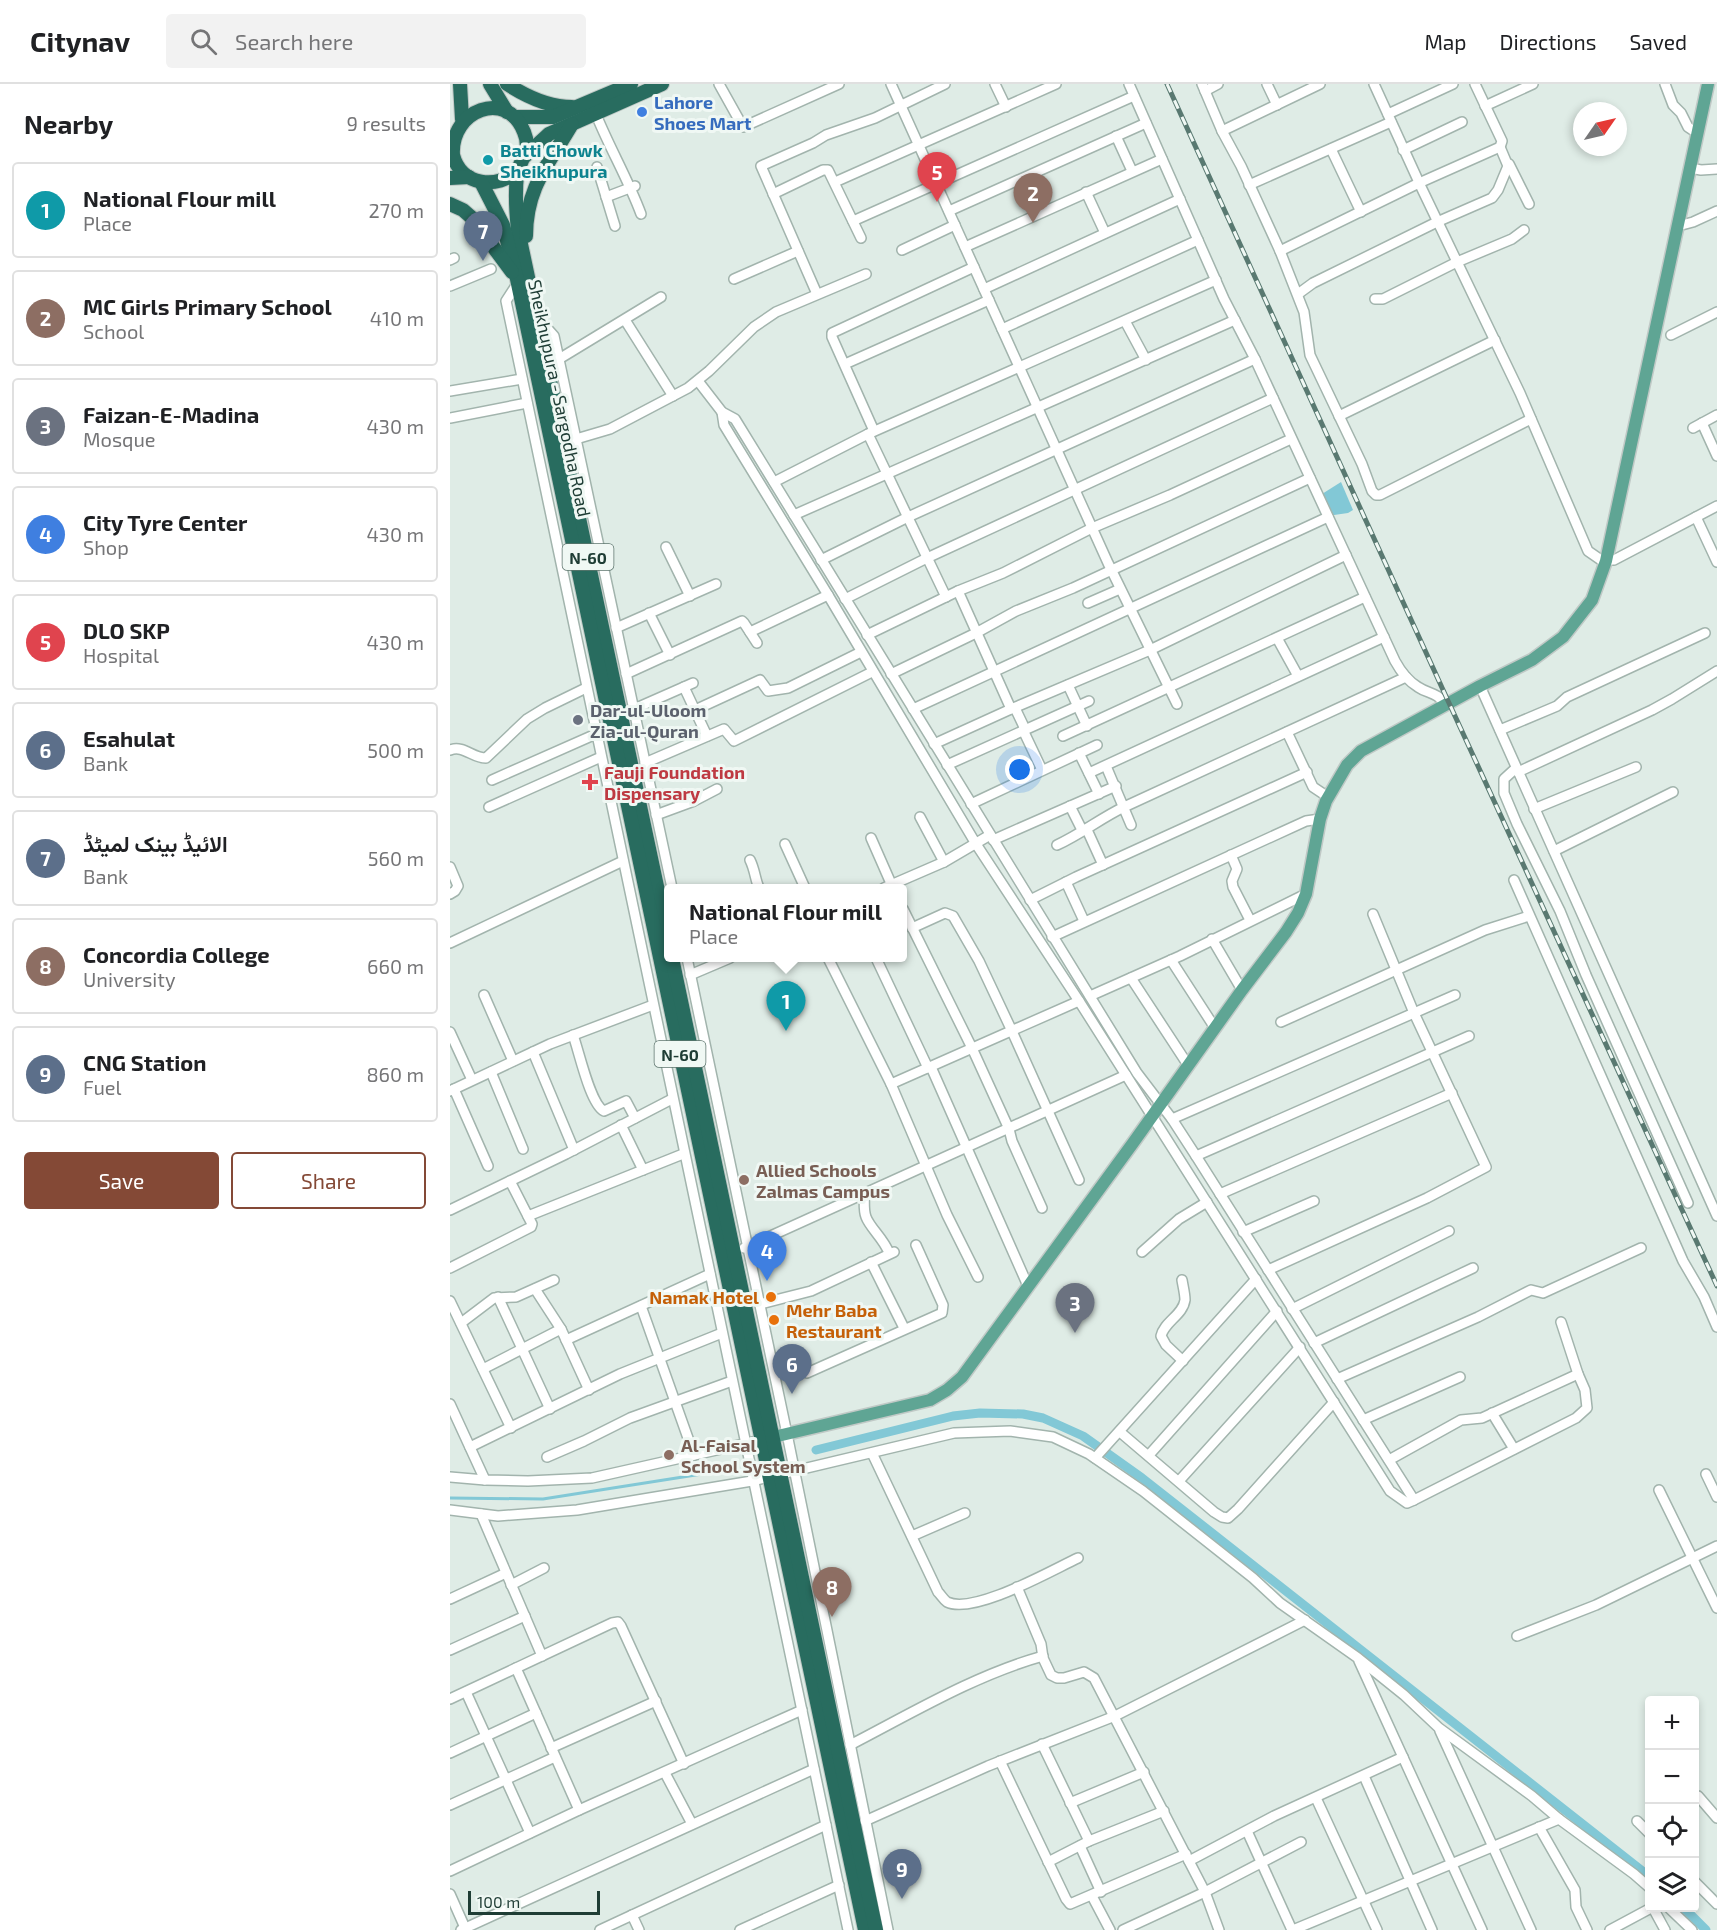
<!DOCTYPE html>
<meta charset="utf-8">
<style>
body{margin:0;font-family:"Exo 2",Vazirmatn,sans-serif;background:#f2f2f2;color:#202124}
.controls{position:absolute;right:18px;bottom:18px;display:grid;overflow:hidden;border-radius:6px;box-shadow:0 3px 9px #0003}
.controls button{width:54px;height:54px;display:grid;place-items:center;padding:0;border:0;border-bottom:2px solid #e0e0e0;background:#fff;color:#202124;font:30px sans-serif}
.compass{position:absolute;left:1123px;top:18px;width:54px;height:54px;border-radius:50%;background:#fff;box-shadow:0 3px 9px #0003;rotate:56deg}
.scale{position:absolute;left:18px;bottom:15px;width:132px;box-sizing:border-box;padding-left:6px;border:3px solid #1f3d35;border-top:0;font-size:16px;line-height:21px;white-space:nowrap;color:#1f3d35;-webkit-text-stroke:4px #f0f8f4;paint-order:stroke}
.you{position:absolute;left:570px;top:686px;width:21px;height:21px;margin:-15px;border:4px solid #fff;border-radius:50%;background:#1a73e8;box-shadow:0 0 0 9px #1a73e833}
.badge{display:grid;place-items:center;width:39px;height:39px;border-radius:50%;background:#844936;color:#fff;font-size:20px;font-weight:700}
.pin{position:absolute;translate:-50% -50px;filter:drop-shadow(0 2px 3px #0008)}
.pin::after{content:'';position:absolute;top:32px;width:21px;height:18px;background:inherit;clip-path:polygon(0 0,100% 0,50% 100%)}
.popup{position:absolute;left:214px;top:800px;width:243px;height:78px;box-sizing:border-box;display:grid;place-content:center;border-radius:6px;background:#fff;filter:drop-shadow(0 2px 4px #0005);font-size:20px;white-space:nowrap;color:#757577}
.popup b{font-size:22px;color:#202124}
.popup::after{content:'';position:absolute;left:50%;top:100%;margin-left:-12px;border:12px solid transparent;border-top-color:#fff}
.list{margin:0;padding:0;list-style:none}
h2{display:flex;justify-content:space-between;align-items:center;height:78px;margin:0;padding:0 24px;font-size:26px}
h2 small{font-size:20px;font-weight:400;color:#757577}
.list li{display:grid;grid-template-columns:39px 1fr auto;gap:18px;align-items:center;box-sizing:border-box;height:96px;margin:0 12px 12px;padding:0 12px;border:2px solid #e0e0e0;border-radius:6px}
.list b{display:block;font-size:22px;white-space:nowrap}
.list p{margin:0;font-size:20px;white-space:nowrap;color:#757577}
.list em{font-size:20px;font-style:normal;color:#757577}
.actions{display:flex;gap:12px;padding:18px 24px}
.actions a{flex:1;padding:14px 0;border:2px solid #844936;border-radius:6px;text-align:center;font-size:21px;color:#844936}
.actions .main{background:#844936;color:#fff}
.icon{flex:none;width:33px;height:33px;fill:none;stroke:currentColor;stroke-width:2;stroke-linecap:round;stroke-linejoin:round}
.map{position:relative;flex:none;width:1267px;height:1846px;overflow:hidden}
header{display:flex;align-items:center;gap:36px;box-sizing:border-box;height:84px;padding:0 30px;background:#fff;border-bottom:2px solid #e0e0e0}
header strong{font-size:28px}
nav{display:flex;gap:33px;margin-inline-start:auto;font-size:21px}
.search{width:420px;height:54px;background:#f2f2f2;display:flex;align-items:center;gap:15px;box-sizing:border-box;padding:0 21px;border-radius:6px;color:#757577;font-size:22px}
main{display:flex}
aside{flex:1;background:#fff}
.map>svg:first-child{display:block}
.water{fill:#82c8d6}
.lines{fill:none;stroke-linecap:round;stroke-linejoin:round}
.stream{stroke:#82c8d6;stroke-width:3}
.canal{stroke:#82c8d6;stroke-width:9}
.minor-casing{stroke:#a2b4ad;stroke-width:12}
.major-casing{stroke:#c0c9c6;stroke-width:15}
.highway-casing{stroke:#c0c9c6;stroke-width:16}
.minor{stroke:#fff;stroke-width:9}
.major{stroke:#5fa594;stroke-width:12}
.highway{stroke:#286c5f;stroke-width:14}
.rail-casing{stroke:#597971;stroke-width:5}
.rail{stroke:#f0f8f4;stroke-width:3;stroke-dasharray:9;stroke-linecap:butt}
.shop-dot{fill:#3f7fe0;stroke:#f0f8f4;stroke-width:2}
.culture-dot{fill:#0f9aa8;stroke:#f0f8f4;stroke-width:2}
.worship-dot{fill:#6b7280;stroke:#f0f8f4;stroke-width:2}
.health-dot{fill:#e0444e;stroke:#f0f8f4;stroke-width:2}
.education-dot{fill:#8d6e63;stroke:#f0f8f4;stroke-width:2}
.food-dot{fill:#e8710a;stroke:#f0f8f4;stroke-width:2}
.labels{text-anchor:middle;dominant-baseline:central;stroke-width:6;stroke-linejoin:round;paint-order:stroke}
.shield{fill:#f0f8f4;stroke:#5e756e;stroke-width:1.5}
.shield-label{font-size:16px;font-weight:bold;fill:#1f3d35}
.shop-label{font-size:18px;font-weight:bold;fill:#366cbe;stroke:#f0f8f4;text-anchor:start}
.culture-label{font-size:18px;font-weight:bold;fill:#0d838f;stroke:#f0f8f4;text-anchor:start}
.street-label{font-size:18px;fill:#1f3d35;stroke:#f0f8f4}
.worship-label{font-size:18px;font-weight:bold;fill:#5b616d;stroke:#f0f8f4;text-anchor:start}
.health-label{font-size:18px;font-weight:bold;fill:#be3a42;stroke:#f0f8f4;text-anchor:start}
.education-label{font-size:18px;font-weight:bold;fill:#785e54;stroke:#f0f8f4;text-anchor:start}
.food-label{font-size:18px;font-weight:bold;fill:#c56008;stroke:#f0f8f4;text-anchor:end}
</style>
<header>
<strong>Citynav</strong>
<div class="search"><svg class="icon" aria-label="search" viewBox="0 0 24 24"><circle cx="10" cy="10" r="6"/><path d="M15 15l6 6"/></svg>Search here</div>
<nav><a>Map</a><a>Directions</a><a>Saved</a></nav>
</header>
<main>
<aside>
<h2>Nearby<small>9 results</small></h2>
<ul class="list">
<li><span class="badge" style="background:#0f9aa8">1</span><div><b>National Flour mill</b><p>Place</p></div><em>270 m</em></li>
<li><span class="badge" style="background:#8d6e63">2</span><div><b>MC Girls Primary School</b><p>School</p></div><em>410 m</em></li>
<li><span class="badge" style="background:#6b7280">3</span><div><b>Faizan-E-Madina</b><p>Mosque</p></div><em>430 m</em></li>
<li><span class="badge" style="background:#3f7fe0">4</span><div><b>City Tyre Center</b><p>Shop</p></div><em>430 m</em></li>
<li><span class="badge" style="background:#e0444e">5</span><div><b>DLO SKP</b><p>Hospital</p></div><em>430 m</em></li>
<li><span class="badge" style="background:#5c6f8a">6</span><div><b>Esahulat</b><p>Bank</p></div><em>500 m</em></li>
<li><span class="badge" style="background:#5c6f8a">7</span><div><b>الائیڈ بینک لمیٹڈ</b><p>Bank</p></div><em>560 m</em></li>
<li><span class="badge" style="background:#8d6e63">8</span><div><b>Concordia College</b><p>University</p></div><em>660 m</em></li>
<li><span class="badge" style="background:#5c6f8a">9</span><div><b>CNG Station</b><p>Fuel</p></div><em>860 m</em></li>
</ul>
<div class="actions"><a class="main">Save</a><a>Share</a></div>
</aside>
<div class="map">
<svg width="1267" height="1846" viewBox="0 0 1267 1846">
<rect width="100%" height="100%" fill="#dfece6"/>
<path class="water" d="M891,398L903,426L898,429L884,431H881L872,410Z"/>
<g class="lines">
<path class="stream" d="M0,1414L93,1415L271,1387"/>
<g class="canal">
<path d="M366,1366L503,1332L530,1329L573,1330L593,1334L633,1352L692,1394L1200,1793"/>
<path d="M1234,1824L1256,1846"/>
</g>
<defs>
<g id="minor">
<path d="M269,0L293,43L389,0"/>
<path d="M441,0L658,479L727,620"/>
<path d="M545,0L556,23"/>
<path d="M679,0L774,215L805,275L945,577C951,588 958,597 968,603C978,610 988,608 995,621"/>
<path d="M752,0L772,47L791,82L830,167L854,228L860,271L912,380L922,407L926,411H930L1081,335"/>
<path d="M817,0L827,21"/>
<path d="M924,0L972,105L1070,309L1138,467L1151,476H1164L1267,422"/>
<path d="M1215,0L1223,21L1231,29L1238,43L1247,49"/>
<path d="M755,7L768,0"/>
<path d="M1035,22L1083,0"/>
<path d="M145,28C159,63 178,95 191,130"/>
<path d="M938,30L1003,0"/>
<path d="M772,47L870,0"/>
<path d="M666,52L682,87"/>
<path d="M881,65L911,128"/>
<path d="M953,66L1012,38"/>
<path d="M1059,80L1079,120"/>
<path d="M147,83L165,142"/>
<path d="M1240,84L1251,86L1267,85"/>
<path d="M385,98L606,0"/>
<path d="M799,101L941,38"/>
<path d="M636,108L655,149"/>
<path d="M323,110L373,86H378L411,154"/>
<path d="M156,113L185,102"/>
<path d="M499,127L696,39"/>
<path d="M403,137L684,12"/>
<path d="M1228,142L1243,138L1267,127"/>
<path d="M515,163L712,75"/>
<path d="M452,166L505,141"/>
<path d="M830,167L969,99L1050,63L1052,57L1025,0"/>
<path d="M0,176L4,174"/>
<path d="M284,195L348,167"/>
<path d="M67,200L56,217L398,1846"/>
<path d="M0,202L41,185"/>
<path d="M534,205L730,115"/>
<path d="M367,210L311,82L363,59L376,51L425,34L495,0"/>
<path d="M848,210L863,199L987,138L1042,114L1048,106L1058,82L1050,63"/>
<path d="M925,215H933L1007,178L1062,155L1074,146"/>
<path d="M88,234L104,252L222,804"/>
<path d="M175,236L223,312"/>
<path d="M675,237L696,276"/>
<path d="M552,245L748,156"/>
<path d="M1221,251L1267,228"/>
<path d="M109,275L211,213"/>
<path d="M395,280L539,216"/>
<path d="M248,297L272,328L285,335L687,989L722,1035L746,1072L964,1416"/>
<path d="M0,307L72,295"/>
<path d="M272,328L274,341L378,511L526,760L629,917L940,1407L957,1419L964,1416L1126,1334L1137,1324L1135,1306L1128,1290L1111,1238"/>
<path d="M889,332L1045,256"/>
<path d="M0,334L77,319"/>
<path d="M1252,339L1267,372"/>
<path d="M1243,344L1267,331"/>
<path d="M424,347L382,253V249L524,183"/>
<path d="M418,350L496,513"/>
<path d="M126,355L160,345L238,304L259,287L304,243L326,228L416,190"/>
<path d="M324,398L418,350L766,196"/>
<path d="M344,431L785,236"/>
<path d="M1246,433L1267,478"/>
<path d="M216,463L240,512"/>
<path d="M371,476L458,433L805,275"/>
<path d="M508,507L561,625"/>
<path d="M395,515L477,474L823,314"/>
<path d="M638,519L670,505"/>
<path d="M199,529L220,571"/>
<path d="M166,544L266,500"/>
<path d="M300,548L378,511"/>
<path d="M417,551L508,507L553,489L642,444L720,411L841,355"/>
<path d="M827,554L848,592"/>
<path d="M176,590L292,537L294,539L307,559"/>
<path d="M441,590L526,549L566,527L623,504L860,394"/>
<path d="M618,601L637,642"/>
<path d="M1030,602L1267,1132"/>
<path d="M234,603L257,652"/>
<path d="M565,624L575,645"/>
<path d="M184,625L243,599"/>
<path d="M463,625L878,433"/>
<path d="M245,626L310,596L318,607L338,604L411,568"/>
<path d="M573,646L592,686"/>
<path d="M1050,646L1107,622L1117,613L1255,549"/>
<path d="M837,648L863,703L878,713"/>
<path d="M613,652L915,513"/>
<path d="M484,660L561,625L700,566L896,471"/>
<path d="M0,666C14,661 22,674 36,674L77,635L95,624L136,604"/>
<path d="M629,669L649,710"/>
<path d="M195,679L274,645L284,657L422,588"/>
<path d="M497,681L639,617"/>
<path d="M656,682L681,741"/>
<path d="M1066,684L1054,695V709L1067,740L1110,827L1136,891L1238,1119"/>
<path d="M1068,688L1202,626L1222,615L1267,587"/>
<path d="M639,689L934,553"/>
<path d="M42,696L146,650"/>
<path d="M521,720L647,661"/>
<path d="M620,722L631,744L638,748L653,781"/>
<path d="M39,723L151,673"/>
<path d="M1084,725L1186,683"/>
<path d="M206,731L244,717L267,705"/>
<path d="M470,733L494,778"/>
<path d="M421,754L443,804"/>
<path d="M543,756L666,702"/>
<path d="M335,760L355,804"/>
<path d="M607,761C631,750 651,734 674,723L956,593"/>
<path d="M1104,767L1223,708"/>
<path d="M781,771L787,785L782,797L783,803L800,836"/>
<path d="M300,776C305,786 305,795 309,804"/>
<path d="M0,783L8,802L5,807L0,810"/>
<path d="M1064,796L1233,1177L1254,1213L1267,1243"/>
<path d="M616,798L634,837"/>
<path d="M434,804L494,778L540,751"/>
<path d="M580,816L626,793L857,688"/>
<path d="M453,825L522,964L559,1045L562,1057L592,1124"/>
<path d="M462,844L495,829L503,832L529,877L561,945L629,1096"/>
<path d="M602,853L856,737L870,735"/>
<path d="M762,855L792,906"/>
<path d="M0,859L173,777"/>
<path d="M237,874L337,1350L438,1846"/>
<path d="M378,874L441,1000L497,1131L528,1193"/>
<path d="M426,874L478,984"/>
<path d="M721,876L765,944"/>
<path d="M240,891L280,874"/>
<path d="M681,894L738,981"/>
<path d="M34,911L63,977"/>
<path d="M640,912L730,872L856,810"/>
<path d="M831,938L1035,846L1079,832"/>
<path d="M0,948L22,996"/>
<path d="M123,951C129,967 140,1020 154,1027L176,1017L185,1034"/>
<path d="M83,968L124,1066"/>
<path d="M481,983L578,1202"/>
<path d="M41,988L73,1065"/>
<path d="M441,1000L629,917"/>
<path d="M4,1005L38,1082"/>
<path d="M0,1007L100,960L203,921"/>
<path d="M722,1035L1005,911"/>
<path d="M171,1041L193,1086"/>
<path d="M746,1072L1019,952"/>
<path d="M414,1109C415,1117 413,1125 416,1133C420,1144 434,1155 439,1169"/>
<path d="M770,1110L1002,1009"/>
<path d="M0,1126L116,1070L222,1015"/>
<path d="M78,1132L233,1070"/>
<path d="M793,1148L864,1117"/>
<path d="M294,1164L676,991"/>
<path d="M692,1168L729,1135L757,1118"/>
<path d="M421,1178L454,1244"/>
<path d="M0,1184L81,1143L82,1140L60,1097"/>
<path d="M818,1186L977,1114L1036,1083L964,929L923,830"/>
<path d="M732,1196C733,1202 735,1210 735,1216C733,1231 714,1238 711,1252L716,1261L733,1277"/>
<path d="M85,1205L111,1245L139,1306"/>
<path d="M48,1213L100,1325"/>
<path d="M0,1217L61,1344"/>
<path d="M310,1220L361,1207L444,1168"/>
<path d="M191,1222L244,1371"/>
<path d="M842,1225L999,1147"/>
<path d="M11,1239L44,1214L66,1213L104,1196"/>
<path d="M116,1256L260,1190"/>
<path d="M864,1259L1023,1184"/>
<path d="M33,1285L111,1245"/>
<path d="M357,1289L492,1229L493,1221L466,1161"/>
<path d="M887,1295L1028,1233L1081,1206L1093,1209L1191,1164"/>
<path d="M0,1320L35,1396"/>
<path d="M1042,1329L1064,1365"/>
<path d="M913,1336L1010,1293"/>
<path d="M670,1348L764,1428L772,1433L778,1434L788,1425L884,1318"/>
<path d="M20,1363L170,1290L272,1249"/>
<path d="M422,1369L488,1508C491,1511 493,1515 497,1518C524,1531 602,1486 628,1474"/>
<path d="M699,1371L827,1227"/>
<path d="M97,1373L134,1357L180,1334L282,1297"/>
<path d="M645,1374L806,1195"/>
<path d="M939,1376L1011,1336L1032,1334L1128,1290"/>
<path d="M1256,1390L1267,1413"/>
<path d="M0,1393L35,1396L78,1397L142,1394L311,1356"/>
<path d="M729,1397L850,1263"/>
<path d="M1209,1406L1267,1524"/>
<path d="M0,1426L48,1432L127,1426L302,1397L504,1349L560,1347L603,1353L639,1370L693,1407L803,1494L830,1519L908,1574L954,1611L989,1644L1082,1712L1109,1735L1184,1790L1200,1804"/>
<path d="M31,1430L92,1572"/>
<path d="M462,1452L515,1429"/>
<path d="M61,1501L94,1484"/>
<path d="M567,1503L591,1560L593,1574L601,1591L607,1594H614L634,1588L644,1594L755,1808L769,1846"/>
<path d="M0,1515L56,1489"/>
<path d="M1067,1552L1146,1521L1267,1462"/>
<path d="M0,1566L75,1532"/>
<path d="M909,1577L1032,1846"/>
<path d="M66,1584L129,1726"/>
<path d="M16,1608L80,1749"/>
<path d="M0,1615L162,1539L168,1538L171,1542L234,1680"/>
<path d="M990,1647L1081,1846"/>
<path d="M592,1660L639,1757"/>
<path d="M400,1661C462,1629 525,1591 593,1572"/>
<path d="M101,1664L206,1617"/>
<path d="M0,1669L86,1629"/>
<path d="M550,1677L616,1815L620,1820L736,1770"/>
<path d="M215,1689L242,1740"/>
<path d="M914,1692L982,1846"/>
<path d="M1248,1712L1267,1734"/>
<path d="M866,1714L927,1846"/>
<path d="M620,1719L694,1688"/>
<path d="M0,1721L105,1673"/>
<path d="M415,1737L538,1682L665,1632L855,1536"/>
<path d="M1187,1737L1200,1750"/>
<path d="M1089,1743L1125,1806L1126,1823L1137,1846"/>
<path d="M797,1747L842,1846"/>
<path d="M630,1762L651,1808"/>
<path d="M739,1777L824,1732L953,1673"/>
<path d="M598,1778L639,1757L714,1727"/>
<path d="M0,1787L129,1726L352,1626"/>
<path d="M1244,1797L1267,1820"/>
<path d="M0,1810L16,1846"/>
<path d="M642,1812L660,1846"/>
<path d="M1203,1824L1215,1846"/>
<path d="M1219,1824L1242,1846"/>
<path d="M182,1831L189,1846"/>
<path d="M11,1846L364,1685"/>
<path d="M150,1846L376,1741"/>
<path d="M290,1846L389,1801"/>
<path d="M673,1846L755,1808L851,1758"/>
<path d="M843,1846L1109,1735"/>
<path d="M1160,1846L1201,1824"/>
</g>
<path id="major" d="M315,1355L480,1316L497,1306L512,1293L683,1059L792,906L836,848L848,829L856,810L870,735L876,717L897,681L911,667L1030,602L1082,576L1113,553L1142,516L1156,477L1258,0"/>
<g id="highway">
<path d="M10,0L12,35"/>
<path d="M40,0L57,28"/>
<path d="M57,0C77,13 98,23 122,23"/>
<path d="M65,33H103L181,0"/>
<path d="M75,72L99,50L212,0"/>
<path d="M68,86C48,106 11,102 3,71C0,26 57,4 74,48C82,67 70,74 67,91C65,109 66,128 68,146L219,859"/>
<path d="M0,94L19,93"/>
<path d="M31,98L53,141L67,195L415,1846"/>
<path d="M0,120L13,126L21,133L62,188"/>
<path d="M76,152C76,103 99,80 122,40"/>
<path d="M222,874L426,1846"/>
</g>
</defs>
<use href="#minor" class="minor-casing"/>
<use href="#major" class="major-casing"/>
<use href="#highway" class="highway-casing"/>
<use href="#minor" class="minor"/>
<use href="#major" class="major"/>
<use href="#highway" class="highway"/>
<defs>
<path id="rail" d="M717,0L999,619L1267,1202"/>
</defs>
<use href="#rail" class="rail-casing"/>
<use href="#rail" class="rail"/>
</g>
<circle class="shop-dot" cx="192" cy="28" r="6"/>
<circle class="culture-dot" cx="38" cy="76" r="6"/>
<circle class="worship-dot" cx="128" cy="636" r="6"/>
<path class="health-dot" d="M137 689h6v6h6v6h-6v6h-6v-6h-6v-6h6z"/>
<g class="education-dot">
<circle cx="294" cy="1096" r="6"/>
<circle cx="219" cy="1371" r="6"/>
</g>
<g class="food-dot">
<circle cx="321" cy="1213" r="6"/>
<circle cx="324" cy="1236" r="6"/>
</g>
<g class="labels">
<g class="shield">
<rect x="112.5" y="460" width="51" height="26" rx="4.5"/>
<rect x="204.5" y="957" width="51" height="26" rx="4.5"/>
</g>
<g class="shield-label">
<text x="138" y="473">N-60</text>
<text x="230" y="970">N-60</text>
</g>
<g class="shop-label">
<text x="204" y="18">Lahore<tspan x="204" dy="21">Shoes Mart</tspan></text>
</g>
<g class="culture-label">
<text x="50" y="66">Batti Chowk<tspan x="50" dy="21">Sheikhupura</tspan></text>
</g>
<g class="street-label">
<text transform="translate(110 314) rotate(78)">Sheikhupura - Sargodha Road</text>
</g>
<g class="worship-label">
<text x="140" y="626">Dar-ul-Uloom<tspan x="140" dy="21">Zia-ul-Quran</tspan></text>
</g>
<g class="health-label">
<text x="154" y="688">Fauji Foundation<tspan x="154" dy="21">Dispensary</tspan></text>
</g>
<g class="education-label">
<text x="306" y="1086">Allied Schools<tspan x="306" dy="21">Zalmas Campus</tspan></text>
<text x="231" y="1361">Al-Faisal<tspan x="231" dy="21">School System</tspan></text>
</g>
<g class="food-label">
<text x="309" y="1213">Namak Hotel</text>
<text x="336" y="1226" text-anchor="start">Mehr Baba<tspan x="336" dy="21">Restaurant</tspan></text>
</g>
</g>
</svg>
<div class="controls">
<button>+</button>
<button>−</button>
<button><svg class="icon" aria-label="locate" viewBox="0 0 24 24"><circle cx="12" cy="12" r="6"/><path d="M12 2v4M12 18v4M2 12h4M18 12h4"/></svg></button>
<button><svg class="icon" aria-label="layers" viewBox="0 0 24 24"><path d="M12 4l9 5-9 5-9-5zM3 14l9 5 9-5"/></svg></button>
</div>
<svg class="compass" viewBox="-18 -18 36 36"><path d="M0-13l5 13h-10z" fill="#e53935"/><path d="M0 13l5-13h-10z" fill="#757577"/></svg>
<div class="scale">100 m</div>
<div class="you"></div>
<div class="pin badge" style="left:336px;top:947px;background:#0f9aa8">1</div>
<div class="popup"><b>National Flour mill</b>Place</div>
<div class="pin badge" style="left:583px;top:139px;background:#8d6e63">2</div>
<div class="pin badge" style="left:625px;top:1249px;background:#6b7280">3</div>
<div class="pin badge" style="left:317px;top:1197px;background:#3f7fe0">4</div>
<div class="pin badge" style="left:487px;top:118px;background:#e0444e">5</div>
<div class="pin badge" style="left:342px;top:1310px;background:#5c6f8a">6</div>
<div class="pin badge" style="left:33px;top:177px;background:#5c6f8a">7</div>
<div class="pin badge" style="left:382px;top:1533px;background:#8d6e63">8</div>
<div class="pin badge" style="left:452px;top:1815px;background:#5c6f8a">9</div>
</div>
</main>
